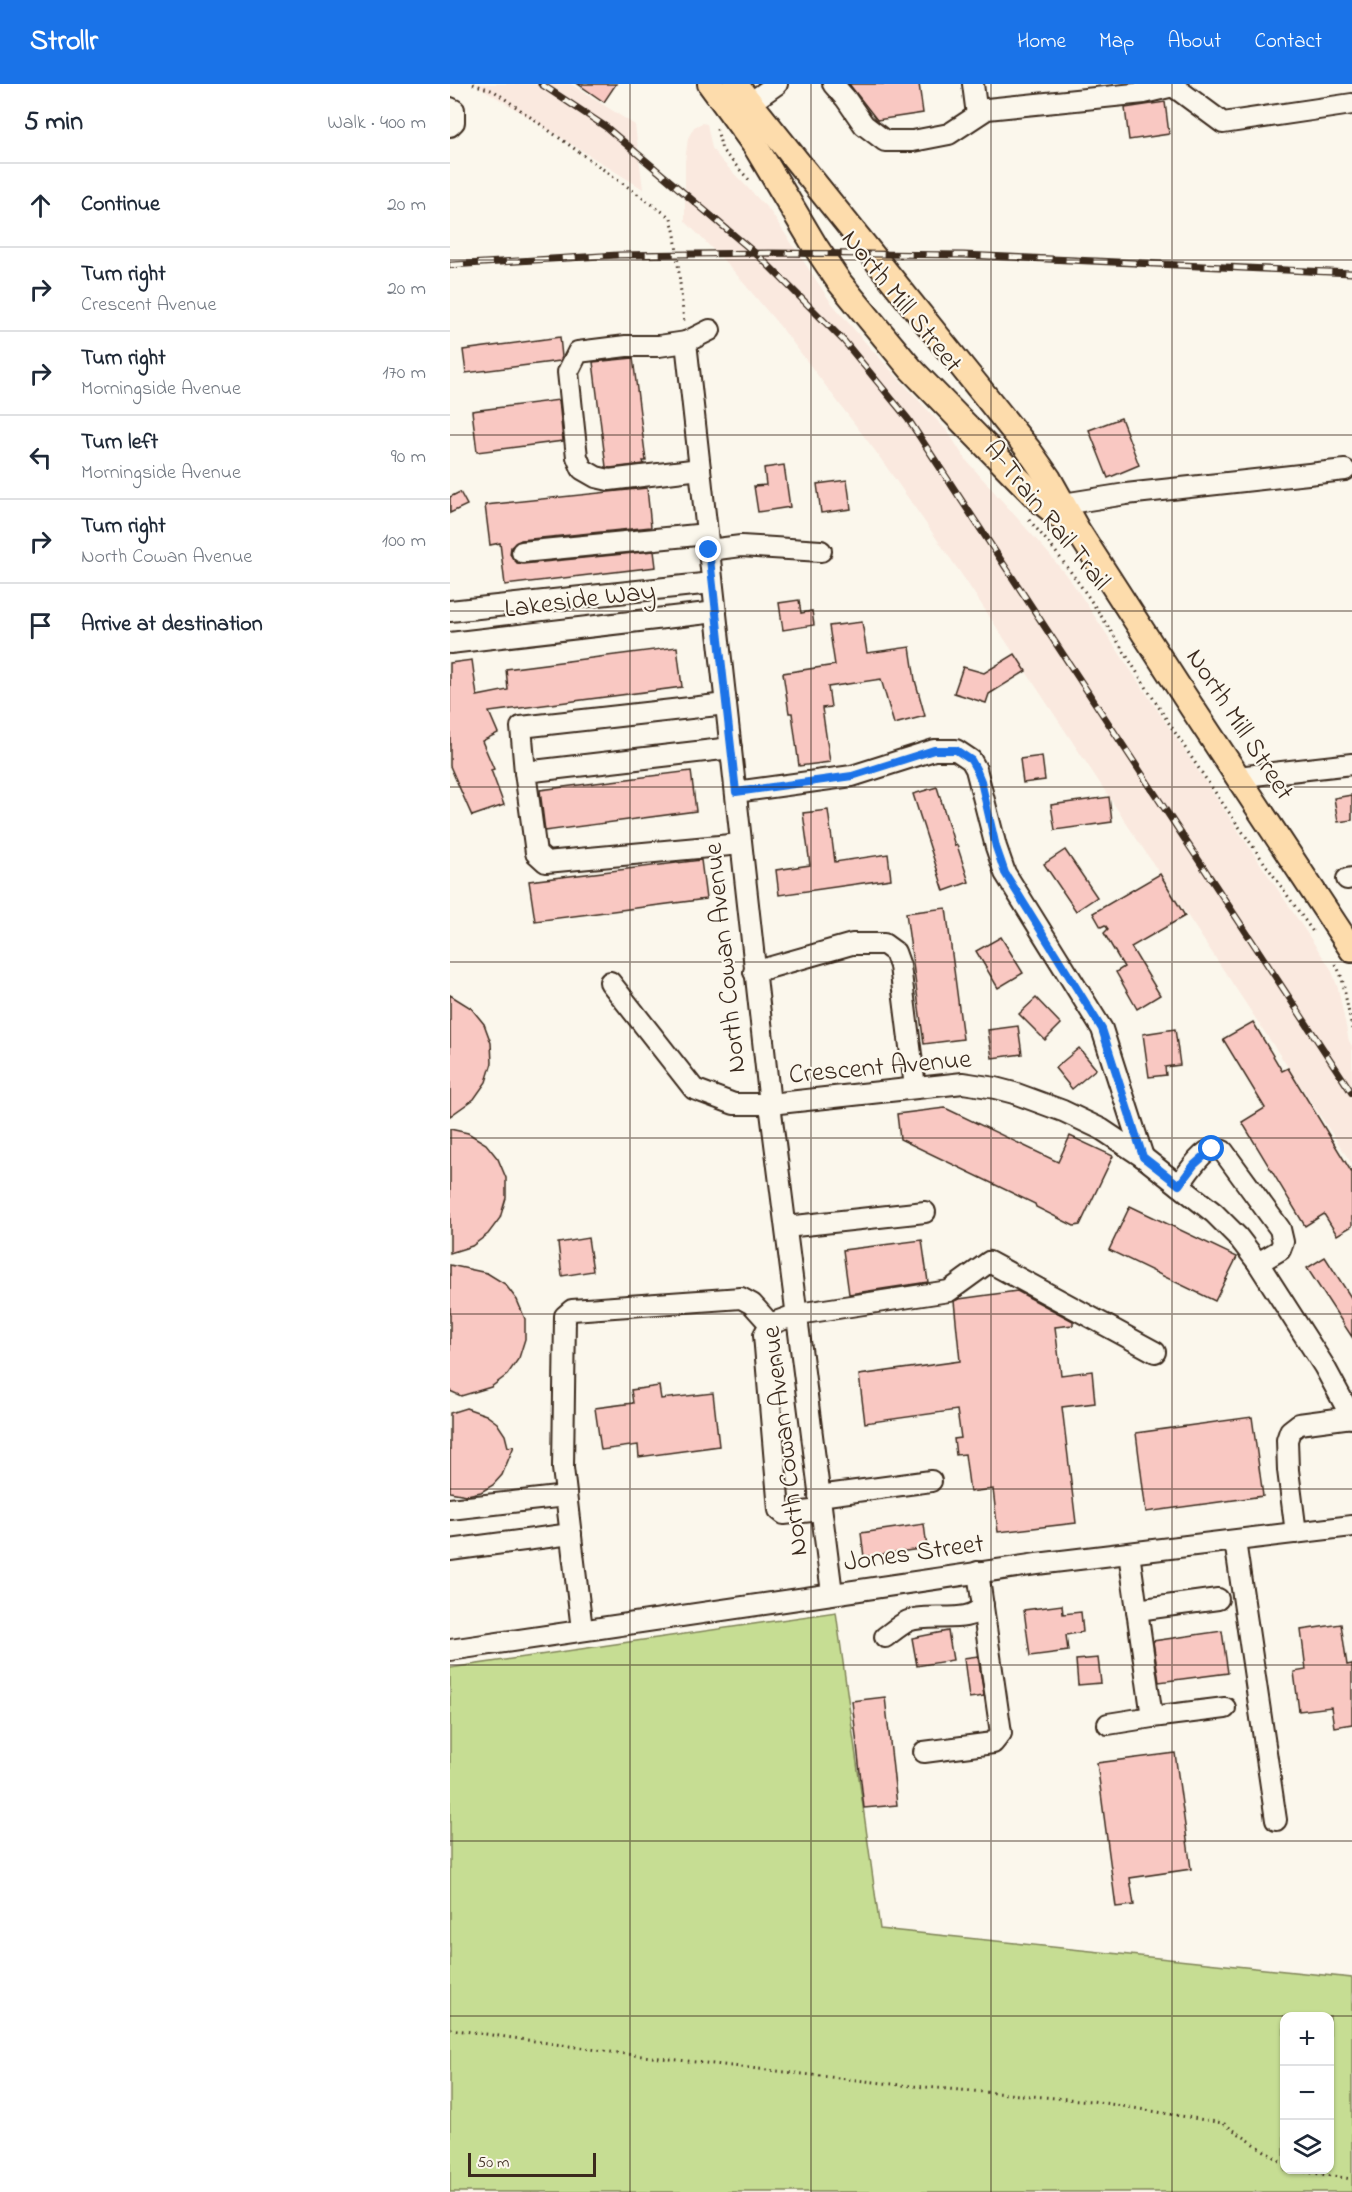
<!DOCTYPE html>
<meta charset="utf-8">
<style>
body{margin:0;font-family:"Indie Flower",sans-serif;background:#f6f6f7;color:#1f2937}
.controls{position:absolute;right:18px;bottom:18px;display:grid;overflow:hidden;border-radius:12px;box-shadow:0 2px 4px #0004}
.controls button{width:54px;height:54px;display:grid;place-items:center;padding:0;border:0;border-bottom:2px solid #e0e1e3;background:#fff;color:#1f2937;font:30px sans-serif}
.scale{position:absolute;left:18px;bottom:15px;width:128px;box-sizing:border-box;padding-left:6px;border:3px solid #3b2a1e;border-top:0;font-size:16px;line-height:21px;white-space:nowrap;color:#3b2a1e;-webkit-text-stroke:4px #fbf7ec;paint-order:stroke}
.stop{position:absolute;width:18px;height:18px;margin:-14px;border:4px solid #1a73e8;border-radius:50%;background:#fff}
.stop.end{background:#1a73e8;border-color:#fff;box-shadow:0 2px 6px #0008}
.list{margin:0;padding:0;list-style:none}
h2{display:flex;justify-content:space-between;align-items:center;height:78px;margin:0;padding:0 24px;font-size:26px}
h2 small{font-size:20px;font-weight:400;color:#747a83}
.list li{display:grid;grid-template-columns:39px 1fr auto;gap:18px;align-items:center;box-sizing:border-box;height:84px;padding:0 24px;border-top:2px solid #e0e1e3}
.list b{display:block;font-size:22px;white-space:nowrap}
.list p{margin:0;font-size:20px;white-space:nowrap;color:#747a83}
.list em{font-size:20px;font-style:normal;color:#747a83}
.icon{flex:none;width:33px;height:33px;fill:none;stroke:currentColor;stroke-width:2;stroke-linecap:round;stroke-linejoin:round}
.map{position:relative;flex:none;width:902px;height:2108px;overflow:hidden}
header{display:flex;align-items:center;gap:36px;box-sizing:border-box;height:84px;padding:0 30px;background:#1a73e8;color:#fff}
header strong{font-size:28px}
nav{display:flex;gap:33px;margin-inline-start:auto;font-size:21px}
main{display:flex}
aside{flex:1;background:#fff}
.map>svg:first-child{display:block}
.built{fill:#fae9df}
.green{fill:#c6dd93;stroke:#808458;stroke-width:1.5;fill-rule:evenodd}
.building{fill:#f9c8c2;stroke:#3b2a1e;stroke-width:1.5}
.lines{fill:none;stroke-linecap:round;stroke-linejoin:round}
.minor-casing{stroke:#3b2a1e;stroke-width:24}
.major-casing{stroke:#3b2a1e;stroke-width:28}
.path{stroke:#3b2a1e;stroke-width:3;stroke-dasharray:1.5 4.5;stroke-linecap:butt}
.minor{stroke:#fbf7ec;stroke-width:20}
.major{stroke:#fddcac;stroke-width:24}
.rail-casing{stroke:#3b2a1e;stroke-width:7}
.rail{stroke:#fbf7ec;stroke-width:4.5;stroke-dasharray:14;stroke-linecap:butt}
.route{stroke:#1a73e8;stroke-width:8}
.grid{fill:none;stroke:#3b2a1e;stroke-width:1.5;stroke-opacity:0.55}
.labels{text-anchor:middle;dominant-baseline:central;stroke-width:4.5;stroke-linejoin:round;paint-order:stroke}
.street-label{font-size:27px;fill:#3b2a1e;stroke:#fbf7ec}
</style>
<header>
<strong>Strollr</strong>
<nav><a>Home</a><a>Map</a><a>About</a><a>Contact</a></nav>
</header>
<main>
<aside>
<h2>5 min<small>Walk · 400 m</small></h2>
<ul class="list">
<li><svg class="icon" aria-label="ahead" viewBox="0 0 24 24"><path d="M12 20V5M6 11l6-6 6 6"/></svg><div><b>Continue</b></div><em>20 m</em></li>
<li><svg class="icon" aria-label="right" viewBox="0 0 24 24"><path d="M7 20v-9h11M14 6l5 5-5 5"/></svg><div><b>Turn right</b><p>Crescent Avenue</p></div><em>20 m</em></li>
<li><svg class="icon" aria-label="right" viewBox="0 0 24 24"><path d="M7 20v-9h11M14 6l5 5-5 5"/></svg><div><b>Turn right</b><p>Morningside Avenue</p></div><em>170 m</em></li>
<li><svg class="icon" aria-label="left" viewBox="0 0 24 24"><path d="M17 20v-9H6M10 6l-5 5 5 5"/></svg><div><b>Turn left</b><p>Morningside Avenue</p></div><em>90 m</em></li>
<li><svg class="icon" aria-label="right" viewBox="0 0 24 24"><path d="M7 20v-9h11M14 6l5 5-5 5"/></svg><div><b>Turn right</b><p>North Cowan Avenue</p></div><em>100 m</em></li>
<li><svg class="icon" aria-label="arrive" viewBox="0 0 24 24"><path d="M6 21V4h12l-3 4 3 4H6"/></svg><div><b>Arrive at destination</b></div></li>
</ul>
</aside>
<div class="map">
<svg width="902" height="2108" viewBox="0 0 902 2108">
<rect width="100%" height="100%" fill="#fbf7ec"/>
<filter id="ink" filterUnits="userSpaceOnUse"><feTurbulence type="fractalNoise" baseFrequency=".0167" numOctaves="2"/><feDisplacementMap in="SourceGraphic" scale="12" xChannelSelector="R" yChannelSelector="G"/><feConvolveMatrix kernelMatrix="1 2 1 2 8 2 1 2 1" color-interpolation-filters="sRGB"/></filter>
<g filter="url(#ink)">
<g class="built">
<path d="M25,0H121L185,41L193,105Z"/>
<path d="M252,39L257,40L262,64L271,76L320,127L380,217L414,257L498,348L516,376L599,470L623,500L881,885L888,904L899,957L902,962V1080L514,494L426,368L334,247L281,184L235,137V77L238,54L244,43Z"/>
</g>
<path class="green" d="M386,1528L430,1845L902,1894V2108H0V1584ZM834,1932H880V2086H834Z"/>
<g class="building">
<path d="M128,0H166L154,18Z"/>
<path d="M399,0H469L473,29L427,36Z"/>
<path d="M715,18L719,50L679,56L675,24Z"/>
<path d="M110,253L112,273L110,277L16,289L13,266Z"/>
<path d="M183,274L196,377H193L194,380L160,384L156,383L143,278Z"/>
<path d="M109,316L113,357L27,368L22,327Z"/>
<path d="M671,334L689,381L658,394L639,346Z"/>
<path d="M334,381L340,423L308,428L304,402L316,401L314,384Z"/>
<path d="M397,396L401,425L371,429L367,400Z"/>
<path d="M197,404L201,443L71,456L61,463L60,470L67,479L73,480L204,467L206,483L55,501L50,459L40,461L35,421Z"/>
<path d="M10,408L17,421L0,429V413Z"/>
<path d="M349,516L351,529L362,527L364,541L333,546L329,519Z"/>
<path d="M412,538L417,569L460,563L465,596L475,632L444,640L431,595L378,603L381,623L372,624L380,678L349,682L342,629H339L333,589L385,581L379,542Z"/>
<path d="M227,563L232,603L39,628L48,649L32,657L44,685L41,686L54,721L22,732L0,682V579L22,576L27,612L58,606L56,585Z"/>
<path d="M565,570L576,587L539,610L536,619L504,609L513,583L534,589Z"/>
<path d="M592,672L595,696L573,699L570,675Z"/>
<path d="M241,687L246,727L95,747L90,706Z"/>
<path d="M487,703L505,762L507,761L519,798L494,807L463,710Z"/>
<path d="M902,711V736L888,738L884,714Z"/>
<path d="M659,713L662,738L605,746L601,721Z"/>
<path d="M378,726L385,778L438,770L441,795L329,811L326,786L360,781L353,729Z"/>
<path d="M615,766L647,813L626,827L594,780Z"/>
<path d="M251,776L256,815L85,837L79,797Z"/>
<path d="M710,790L735,832L681,863L710,911L687,925L666,888L674,883L654,849L658,845L655,841L651,843L643,829Z"/>
<path d="M496,824L513,955L474,960L456,829Z"/>
<path d="M551,853L573,889L548,904L526,867Z"/>
<path d="M0,911L21,924L34,940L41,959L42,979L36,998L24,1015L0,1032Z"/>
<path d="M586,914L611,940L595,956L569,930Z"/>
<path d="M803,938L832,987L838,984L902,1089V1142L887,1151L874,1130L855,1142L792,1038L815,1024L773,955Z"/>
<path d="M568,942L572,970L542,974L538,946Z"/>
<path d="M725,945L730,981L715,983L716,991L699,993L693,950Z"/>
<path d="M629,964L646,985L622,1005L605,984Z"/>
<path d="M495,1024L608,1078L620,1052L663,1072L630,1141L624,1142L586,1123L585,1120L450,1055L447,1030Z"/>
<path d="M0,1045L18,1049L36,1060L48,1075L56,1094V1114L50,1134L38,1150L22,1162L0,1169Z"/>
<path d="M680,1122L787,1173L765,1217L659,1166Z"/>
<path d="M138,1154L143,1187L112,1192L108,1159Z"/>
<path d="M472,1156L478,1198L399,1210L393,1166Z"/>
<path d="M875,1173L902,1215V1253L857,1184Z"/>
<path d="M0,1181L37,1189L55,1200L67,1216L75,1235V1255L69,1274L57,1291L41,1303L11,1312L0,1307Z"/>
<path d="M567,1207L623,1237V1241L605,1243L611,1291L642,1287L645,1319L612,1323L626,1439L548,1448L543,1405L520,1408L515,1370L506,1371L504,1355L511,1354L507,1326L415,1339L409,1291L510,1277L504,1217L509,1215Z"/>
<path d="M209,1302L211,1315L263,1309L269,1362L189,1373L188,1361L151,1366L145,1324L183,1319L181,1306Z"/>
<path d="M16,1324L36,1331L47,1339L55,1351L58,1363L64,1362L52,1391L43,1401L31,1408L17,1411L0,1408V1329Z"/>
<path d="M802,1333L813,1412L696,1428L686,1349Z"/>
<path d="M474,1440L477,1464L414,1473L411,1449Z"/>
<path d="M612,1521L613,1530L631,1528L633,1548L616,1551L618,1567L580,1572L574,1526Z"/>
<path d="M891,1540L897,1581L902,1580V1640L884,1643L881,1623L849,1627L844,1588L856,1586L851,1546Z"/>
<path d="M498,1547L503,1576L467,1582L462,1554Z"/>
<path d="M772,1547L778,1589L709,1598L703,1557Z"/>
<path d="M528,1572L534,1612L519,1614L514,1574Z"/>
<path d="M648,1574L651,1599L628,1601L626,1576Z"/>
<path d="M435,1613L447,1721L414,1724L402,1617Z"/>
<path d="M725,1669L741,1785L680,1794L684,1821L666,1823L647,1679Z"/>
</g>
<g class="lines">
<defs>
<g id="minor">
<path d="M383,0L396,15L414,41L435,57H463L499,50L537,25L694,9L723,2L773,39L902,20"/>
<path d="M523,0L527,31"/>
<path d="M300,19L327,0"/>
<path d="M0,24L4,26V38L0,42"/>
<path d="M260,246L236,258L320,1020L382,1509"/>
<path d="M236,258L209,262H176L128,268L118,288L127,373L132,385L146,393L159,396L250,385"/>
<path d="M613,420L676,410L895,386"/>
<path d="M259,466L291,462L371,467"/>
<path d="M72,468L257,450"/>
<path d="M0,527L262,499"/>
<path d="M0,559L266,528"/>
<path d="M281,664L75,688L86,769L96,778L291,760"/>
<path d="M75,688L71,643L276,620"/>
<path d="M787,693L902,680"/>
<path d="M286,708L402,692L484,666H506L521,676L526,685L546,763L555,789L652,945L693,1073"/>
<path d="M897,795L902,794"/>
<path d="M304,888L402,860H434L445,868L450,882L465,1003"/>
<path d="M160,898L244,1005L284,1020H320L513,999L545,1004L564,1009L613,1027L651,1045L693,1073L764,1129L788,1153L808,1179L874,1282L902,1334"/>
<path d="M729,1101C736,1092 751,1067 763,1065C766,1065 769,1066 773,1067L830,1145L833,1158L830,1166L808,1179"/>
<path d="M336,1143L475,1128"/>
<path d="M369,1412L481,1397"/>
<path d="M0,1425L116,1412"/>
<path d="M371,1426L334,1430L329,1426L314,1251L320,1240L348,1230L499,1207L539,1178L705,1268"/>
<path d="M846,1449L838,1386L837,1356L840,1347L849,1340L902,1333"/>
<path d="M785,1457L826,1736"/>
<path d="M0,1466L121,1450"/>
<path d="M679,1469L702,1633L775,1624"/>
<path d="M687,1526L768,1515"/>
<path d="M132,1546L113,1384L115,1232L122,1226L291,1214L302,1220L320,1240"/>
<path d="M435,1553C442,1548 450,1541 458,1537C480,1528 521,1542 533,1521"/>
<path d="M0,1566L587,1480L902,1442"/>
<path d="M658,1640L702,1633"/>
<path d="M474,1668L543,1659L551,1649L528,1488"/>
</g>
<g id="major">
<path d="M260,0L306,63L365,162L390,199L417,232L461,285L589,416L619,440"/>
<path d="M285,0L578,365L599,395L628,447L735,613L902,866"/>
</g>
</defs>
<use href="#minor" class="minor-casing"/>
<use href="#major" class="major-casing"/>
<g class="path">
<path d="M23,0L44,7L221,134L225,150L234,238"/>
<path d="M267,45L272,66L301,98"/>
<path d="M579,436C638,502 680,580 728,653C771,719 818,783 863,848"/>
<path d="M886,880L892,894L902,945"/>
<path d="M0,1945L175,1970L451,2001L642,2017L773,2039L834,2080"/>
<path d="M843,2086L902,2095"/>
</g>
<use href="#minor" class="minor"/>
<use href="#major" class="major"/>
<defs>
<g id="rail">
<path d="M91,0L156,43L312,175L394,257L458,335L902,1009"/>
<path d="M0,181L168,171L319,169L513,171L902,189"/>
</g>
</defs>
<use href="#rail" class="rail-casing"/>
<use href="#rail" class="rail"/>
</g>
</g>
<g class="lines" filter="url(#ink)">
<path class="route" d="M259,466L286,708L402,692L484,666H506L521,676L526,685L531,697L546,763L555,789L652,945L693,1073L729,1101L744,1081L762,1065"/>
</g>
<path class="grid" d="M180,0V2108M361,0V2108M541,0V2108M722,0V2108M0,176H902M0,351H902M0,527H902M0,703H902M0,878H902M0,1054H902M0,1230H902M0,1405H902M0,1581H902M0,1757H902M0,1932H902"/>
<g class="labels">
<g class="street-label">
<text transform="translate(451 218) rotate(51)">North Mill Street</text>
<text transform="translate(596 432) rotate(51)">A-Train Rail Trail</text>
<text transform="translate(130 517) rotate(-7)">Lakeside Way</text>
<text transform="translate(789 641) rotate(57)">North Mill Street</text>
<text transform="translate(276 874) rotate(-96)">North Cowan Avenue</text>
<text transform="translate(430 984) rotate(-5)">Crescent Avenue</text>
<text transform="translate(336 1357) rotate(-97)">North Cowan Avenue</text>
<text transform="translate(464 1470) rotate(-8)">Jones Street</text>
</g>
</g>
</svg>
<div class="controls">
<button>+</button>
<button>−</button>
<button><svg class="icon" aria-label="layers" viewBox="0 0 24 24"><path d="M12 4l9 5-9 5-9-5zM3 14l9 5 9-5"/></svg></button>
</div>
<div class="scale">50 m</div>
<div class="stop" style="left:762px;top:1065px"></div>
<div class="stop end" style="left:259px;top:466px"></div>
</div>
</main>
